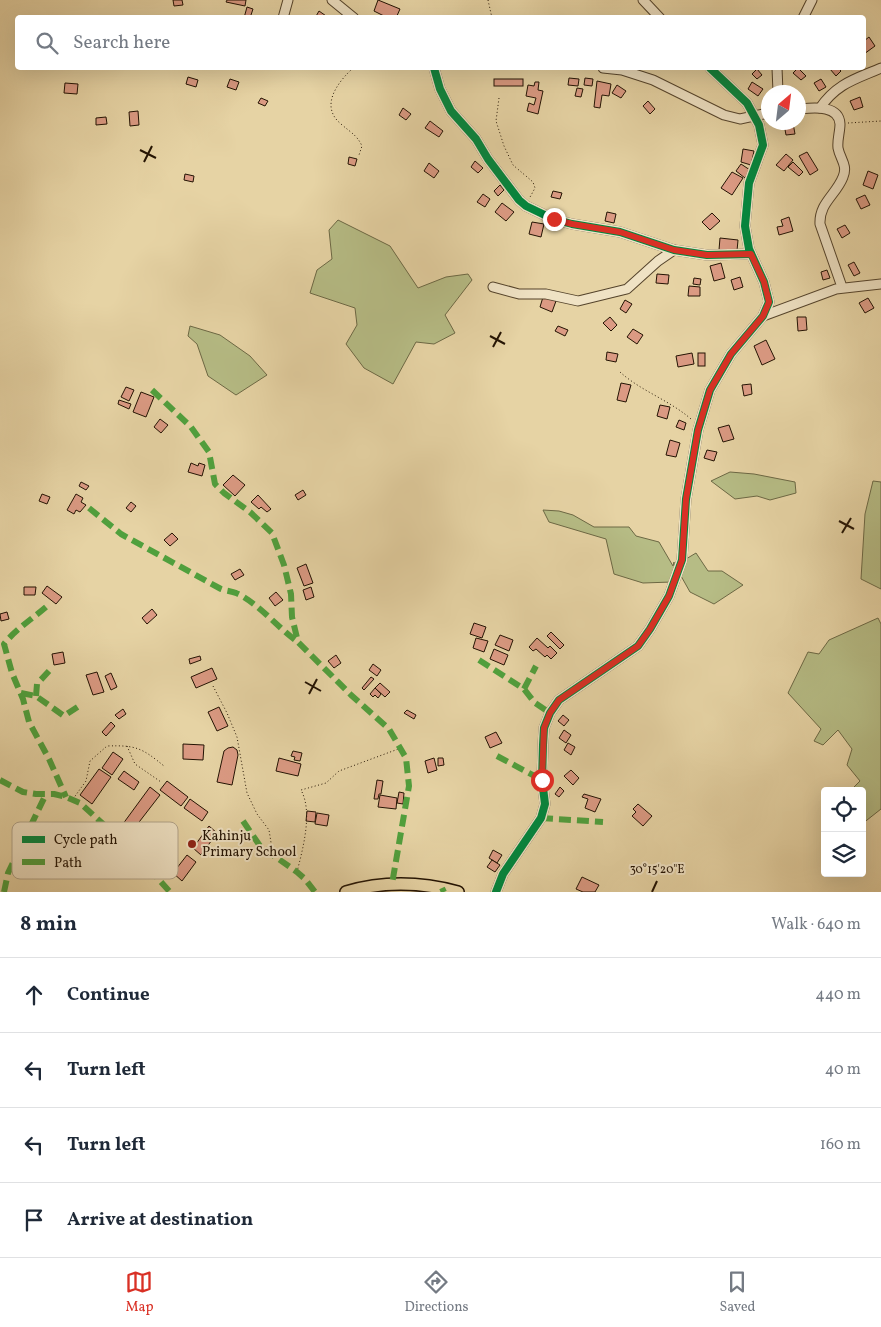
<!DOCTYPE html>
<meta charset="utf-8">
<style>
body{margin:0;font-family:Vollkorn,serif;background:#f2f2f3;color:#1f2937}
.controls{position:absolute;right:15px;bottom:15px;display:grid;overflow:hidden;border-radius:5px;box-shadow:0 5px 20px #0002}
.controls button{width:45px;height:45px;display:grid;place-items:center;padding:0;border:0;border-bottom:1px solid #e0e1e3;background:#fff;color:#1f2937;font:25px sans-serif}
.compass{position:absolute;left:761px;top:85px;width:45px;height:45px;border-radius:50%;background:#fff;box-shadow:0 5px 20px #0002;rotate:28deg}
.stop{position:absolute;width:15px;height:15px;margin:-11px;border:4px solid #d93025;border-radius:50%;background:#fff}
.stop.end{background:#d93025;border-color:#fff;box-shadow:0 1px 5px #0008}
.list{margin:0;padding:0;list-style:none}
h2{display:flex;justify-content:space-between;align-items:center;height:65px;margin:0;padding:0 20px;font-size:21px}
h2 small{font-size:16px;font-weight:400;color:#747a83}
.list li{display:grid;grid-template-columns:32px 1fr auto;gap:15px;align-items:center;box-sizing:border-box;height:75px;padding:0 20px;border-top:1px solid #e0e1e3}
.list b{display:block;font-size:19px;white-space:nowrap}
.list em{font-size:16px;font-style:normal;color:#747a83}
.icon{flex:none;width:28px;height:28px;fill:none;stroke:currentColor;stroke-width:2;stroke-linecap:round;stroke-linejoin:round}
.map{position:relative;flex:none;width:881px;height:892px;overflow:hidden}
.search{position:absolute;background:#fff;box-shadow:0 5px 20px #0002;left:15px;right:15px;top:15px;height:55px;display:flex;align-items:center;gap:12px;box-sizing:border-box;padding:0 18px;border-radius:5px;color:#747a83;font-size:19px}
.sheet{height:365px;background:#fff}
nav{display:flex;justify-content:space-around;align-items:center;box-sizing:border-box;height:70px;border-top:1px solid #e0e1e3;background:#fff;font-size:14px;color:#747a83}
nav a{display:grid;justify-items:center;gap:2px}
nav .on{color:#d93025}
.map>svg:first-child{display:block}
.green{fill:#b6bc85;stroke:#6c6844}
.building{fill:#db9a83;stroke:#231303}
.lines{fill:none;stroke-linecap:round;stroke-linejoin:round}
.minor-casing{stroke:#54432b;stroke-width:11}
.major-casing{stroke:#231303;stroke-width:14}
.path{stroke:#231303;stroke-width:1;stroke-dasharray:1 2.5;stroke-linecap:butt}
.minor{stroke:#efe2c4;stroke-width:9}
.major{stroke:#e6d3a4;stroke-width:11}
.quiet{stroke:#50a03d;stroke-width:6;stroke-dasharray:12 6;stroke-linecap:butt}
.cycleway-casing{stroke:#efe2c4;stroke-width:11}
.cycleway{stroke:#00873e;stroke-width:8}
.route{stroke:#d93025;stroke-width:6}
.ticks{fill:none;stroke:#231303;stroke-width:2}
.poi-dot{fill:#8f2418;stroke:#efe2c4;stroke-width:2}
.labels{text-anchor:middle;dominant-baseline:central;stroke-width:4;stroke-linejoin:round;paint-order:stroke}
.poi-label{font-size:14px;fill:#231303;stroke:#efe2c4;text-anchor:start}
.key{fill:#efe2c4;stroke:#b2a48a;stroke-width:1}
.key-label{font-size:14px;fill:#231303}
.ticks-label{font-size:12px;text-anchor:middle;fill:#231303;stroke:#efe2c4;stroke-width:4;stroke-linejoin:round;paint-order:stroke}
</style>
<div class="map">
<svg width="881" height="892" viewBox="0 0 881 892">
<rect width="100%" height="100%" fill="#e6d3a4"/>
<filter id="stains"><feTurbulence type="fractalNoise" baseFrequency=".004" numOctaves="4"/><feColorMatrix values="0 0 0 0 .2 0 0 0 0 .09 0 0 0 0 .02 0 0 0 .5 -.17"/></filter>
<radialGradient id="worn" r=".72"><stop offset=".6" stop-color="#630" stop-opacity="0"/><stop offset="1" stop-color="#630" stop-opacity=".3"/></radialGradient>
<g class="green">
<path d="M338,220L390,246L418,288L446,277L468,274L472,280L445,315L455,333L434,344L416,342L393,384L364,368L346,344L357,325L355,308L310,293L317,270L332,259L329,230Z"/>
<path d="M190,326L220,335L250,356L267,375L236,395L208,376L197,344L188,336Z"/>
<path d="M730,472L754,474L795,482L796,493L770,500L757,496L735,499L711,481Z"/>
<path d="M873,481L881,482V589L861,579L865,514Z"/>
<path d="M543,510L559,511L573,515L594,527H629L636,536L659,542L673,566L674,562L675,571L672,582L643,583L614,574L606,539L549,522Z"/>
<path d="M696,553L708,571H722L743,585L714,604L690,592L681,576L686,559Z"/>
<path d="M878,618L881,624V809L862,824V791H850L860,781L847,765L852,749L838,730L823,745L814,741L821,729L788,693L808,652L819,654L829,640Z"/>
</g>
<g class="building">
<path d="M173,0H182L183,5L174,6Z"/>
<path d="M227,0H246L245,6L226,2Z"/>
<path d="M378,0L400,9L396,18H388L374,11Z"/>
<path d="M247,7L253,9L250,18H244Z"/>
<path d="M319,11L329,18H315Z"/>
<path d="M869,37L875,46L864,54V41Z"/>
<path d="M798,68L806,76L801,80L793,73Z"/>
<path d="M832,68H838L841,71L836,76L830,69Z"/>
<path d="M757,69L762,75L757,79L752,74Z"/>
<path d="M188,77L198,80L196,87L186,84Z"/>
<path d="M569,78L579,79L578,86L568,85Z"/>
<path d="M585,78L593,79L592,86L584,85Z"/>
<path d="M230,79L239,82L236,90L227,87Z"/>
<rect x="494" y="79" width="29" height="7"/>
<path d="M821,79L826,87L819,91L814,83Z"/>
<path d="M597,81L611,84L609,96L602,95L600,108L594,107Z"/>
<path d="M535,82H539L538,90L543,91L538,114L527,111L529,103L534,105L536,98L526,96L528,85L534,86Z"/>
<path d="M752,82L763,89L758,96L748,89Z"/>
<path d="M65,83L78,84L77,94L64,93Z"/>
<path d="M617,85L626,91L621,98L612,93Z"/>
<path d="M577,88L583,89L581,97L575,96Z"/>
<path d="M860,97L863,107L854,110L850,101Z"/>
<path d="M261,98L268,101L265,106L258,103Z"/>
<path d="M648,101L655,109L650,114L643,106Z"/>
<path d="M403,108L411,114L406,120L399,115Z"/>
<path d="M138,111L139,125L130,126L129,112Z"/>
<path d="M106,117L107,124L96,125V118Z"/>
<path d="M430,121L443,131L439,137L425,128Z"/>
<path d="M793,123L795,134L786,135L784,124Z"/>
<path d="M743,149L754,151L751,165L741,162Z"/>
<path d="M807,152L818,170L810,175L799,156Z"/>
<path d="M786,154L793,160L784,171L776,165Z"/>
<path d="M349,157L357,159L355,166L348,164Z"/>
<path d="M475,161L483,168L478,173L471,167Z"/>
<path d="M793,162L803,172L799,176L788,167Z"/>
<path d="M429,163L439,171L434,178L424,171Z"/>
<path d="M741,164L750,170L745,178L736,171Z"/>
<path d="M868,171L878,175L873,189L863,185Z"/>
<path d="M732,172L743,178L732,195L721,188Z"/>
<path d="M185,174L194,176L193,182L184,180Z"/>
<path d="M500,185L504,190L498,196L494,191Z"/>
<path d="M553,191L562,193L560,199L551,197Z"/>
<path d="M483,194L490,199L485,207L477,202Z"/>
<path d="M865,195L870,205L861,209L856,199Z"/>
<path d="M502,203L514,212L506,221L495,212Z"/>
<path d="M607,212L616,214L614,223L605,221Z"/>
<path d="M712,213L720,221L710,230L702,222Z"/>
<path d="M789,217L793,231L779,235L777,227L783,226L781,220Z"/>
<path d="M532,222L544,224L541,237L529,234Z"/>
<path d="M845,225L850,233L842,238L837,229Z"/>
<path d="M720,238L738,240L737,251L719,250Z"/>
<path d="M854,262L860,273L854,276L848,265Z"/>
<path d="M721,263L725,278L714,281L710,266Z"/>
<path d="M827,270L830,278L823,280L821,272Z"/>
<path d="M657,274L669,275L668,284L656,283Z"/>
<path d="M740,277L743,287L734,290L731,280Z"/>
<path d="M694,278L701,279L700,285L693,284Z"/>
<path d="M689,286L700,287V296H688Z"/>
<path d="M543,297L556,301L552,312L540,307Z"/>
<path d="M868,298L874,308L865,313L859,303Z"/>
<path d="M625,300L632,304L626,313L620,309Z"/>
<path d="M610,317L617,325L611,331L603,323Z"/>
<path d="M797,317H806L807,330L798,331Z"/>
<path d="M558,326L568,330L565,336L555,331Z"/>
<path d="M633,329L643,335L637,344L627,337Z"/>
<path d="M766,340L775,359L762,365L754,346Z"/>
<path d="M607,352L618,354L616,362L606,360Z"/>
<path d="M692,353L694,364L678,367L676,356Z"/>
<rect x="698" y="353" width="7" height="13"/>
<path d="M621,383L631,385L626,402L617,400Z"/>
<path d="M751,384L752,394L744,396L742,385Z"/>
<path d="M126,387L134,390L129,401L121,397Z"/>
<path d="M141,392L154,397L146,417L133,412Z"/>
<path d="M119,400L131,404L129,409L118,404Z"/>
<path d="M660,405L670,407L667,419L657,416Z"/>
<path d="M160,419L168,425L161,433L154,427Z"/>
<path d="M679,420L686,423L684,430L676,427Z"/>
<path d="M729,425L734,439L723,442L718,428Z"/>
<path d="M670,440L680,443L676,457L666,455Z"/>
<path d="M707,450L717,452L714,461L704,458Z"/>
<path d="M191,463L198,466L199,463L205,465L202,476L188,472Z"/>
<path d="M233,475L245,485L235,496L223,485Z"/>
<path d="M81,482L89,486L86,490L79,486Z"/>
<path d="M303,490L306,495L298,500L295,495Z"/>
<path d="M42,494L50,497L47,504L39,501Z"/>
<path d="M76,494L83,498L81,502L86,505L80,512L76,510L74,514L67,510Z"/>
<path d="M258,495L271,509L267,512L261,507L259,509L251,502Z"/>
<path d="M131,502L136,506L131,512L126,508Z"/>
<path d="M172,533L178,539L170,546L164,540Z"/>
<path d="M306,564L313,583L304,586L297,568Z"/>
<path d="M240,569L244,575L235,580L231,574Z"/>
<path d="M47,586L62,597L56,604L42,593Z"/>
<path d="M24,587H36L35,595H24Z"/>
<path d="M311,587L314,597L306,600L303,590Z"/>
<path d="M276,592L283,600L275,606L269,598Z"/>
<path d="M152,609L157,615L147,624L142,618Z"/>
<path d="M7,612L9,619L1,621L0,614Z"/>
<path d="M474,623L486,627L482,638L470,634Z"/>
<path d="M551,632L564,645L560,649L547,636Z"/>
<path d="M500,635L513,640L509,651L495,645Z"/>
<path d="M476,638L488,641L484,652L473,648Z"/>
<path d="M537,638L548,648L550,646L557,653L551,659L547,655L545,657L536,649L533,651L529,647Z"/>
<path d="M494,649L508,655L504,665L490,659Z"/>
<path d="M63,652L65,663L54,665L52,654Z"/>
<path d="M336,655L341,663L334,668L328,661Z"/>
<path d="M200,656L201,660L190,664L189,659Z"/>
<path d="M373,664L381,670L377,676L369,670Z"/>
<path d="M212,668L217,679L196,688L191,677Z"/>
<path d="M97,672L104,692L93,695L86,675Z"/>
<path d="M111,673L117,687L111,690L105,676Z"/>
<path d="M371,677L374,679L364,690L362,688Z"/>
<path d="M380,683L390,692L385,697L375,688Z"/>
<path d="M375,688L381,694L378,698L375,695L373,697L370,694Z"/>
<path d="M219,707L228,726L217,731L208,712Z"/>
<path d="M123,709L126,714L119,719L115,715Z"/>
<path d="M407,710L416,715L414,719L404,713Z"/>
<path d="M563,715L569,720L564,726L558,721Z"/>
<path d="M111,722L115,726L106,736L102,732Z"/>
<path d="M564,730L571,735L566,743L559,738Z"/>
<path d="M496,732L502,743L490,748L485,737Z"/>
<path d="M568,743L575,747L571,755L564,750Z"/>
<path d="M183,744L204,745L203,760L183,759Z"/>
<path d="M233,747L237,750L238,755L232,785L217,782L224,751L228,748Z"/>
<path d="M293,751L302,753L300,761L294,760L295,757L291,756Z"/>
<path d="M113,752L123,759L112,775L102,768Z"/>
<path d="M279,758L301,764L298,776L276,771Z"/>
<path d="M434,758L437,770L428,773L425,761Z"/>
<path d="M438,758H443L444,765L438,766Z"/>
<path d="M99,769L111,777L92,804L80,795Z"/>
<path d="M571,770L579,778L573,785L564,776Z"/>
<path d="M124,771L139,782L134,790L118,779Z"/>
<path d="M377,780L383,781L381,794H379L378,799H374Z"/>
<path d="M167,781L188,797L181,806L160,790Z"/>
<path d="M150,787L160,795L126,839L117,832Z"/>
<path d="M560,787L564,791L559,797L555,794Z"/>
<path d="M399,792L404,793L403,804L397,803Z"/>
<path d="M584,794L601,799L595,812L585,808L588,799L582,797Z"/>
<path d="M380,795L397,798L396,809L378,807Z"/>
<path d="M190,799L208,812L202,821L184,808Z"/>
<path d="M638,804L652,816L643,826L632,816L636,812L633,809Z"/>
<path d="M307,811L316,812L315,822L306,821Z"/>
<path d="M317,813L329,815L327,826L315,824Z"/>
<path d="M209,826L217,833L201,855L193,848Z"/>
<path d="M493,850L502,855L497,863L489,858Z"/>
<path d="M187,855L196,862L182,881L173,873Z"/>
<path d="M492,860L500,865L495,872L487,867Z"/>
<path d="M582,877L599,885L595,892H583L576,889Z"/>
</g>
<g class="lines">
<defs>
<g id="minor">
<path d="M332,0L354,18"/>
<path d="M643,0L660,18"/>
<path d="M283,18L288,0"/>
<path d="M803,18L812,0"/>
<path d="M434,68L440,89L451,111L476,139L488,159L519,200L526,206L553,219L572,224L620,232L674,250L707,255L751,254"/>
<path d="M603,68L622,70L653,80L724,115L740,119L768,113"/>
<path d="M777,68L778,92"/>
<path d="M820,108C837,83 856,79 881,68"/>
<path d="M798,109C812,108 839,104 840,124C840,132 837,140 838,148C840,159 848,165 843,177C836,195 819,203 820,224L842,287"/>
<path d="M493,287L519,294H546L578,301L627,289L658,261L674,250"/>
<path d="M763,316L836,289L881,284"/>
<path d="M496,892L503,874L541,818L545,804L542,780L543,745L544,728L550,713L559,700L638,646L650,629L669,596L682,560L686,499L698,430L710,390L731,354L763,316L769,302L764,282L749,249L745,226L749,183L763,145L759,125L747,103L710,68"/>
</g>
<path id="major" d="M346,892C383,881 421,882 458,892"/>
</defs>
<use href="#minor" class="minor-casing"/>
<use href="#major" class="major-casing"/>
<g class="path">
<path d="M488,0L492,18"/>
<path d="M353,68C338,82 319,106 341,124C350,132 357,135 362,146L359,155"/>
<path d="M499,98L496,121L504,146L513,165L533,182L535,188L529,199"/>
<path d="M848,123L881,121"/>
<path d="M620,372C641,391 669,400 691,419"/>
<path d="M213,686L227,713L237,737L247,793L257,814L269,830L273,855"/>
<path d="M127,746L135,764L161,782"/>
<path d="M73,799L86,781L90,761L107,746C136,745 142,748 164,766"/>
<path d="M297,872C303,848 313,812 301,790L326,783L339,771L401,748"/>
</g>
<use href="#minor" class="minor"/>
<use href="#major" class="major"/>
<g class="quiet">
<path d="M152,390L191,427L209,452L215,484L224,493L250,512L272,533L284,565L291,594L292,617L298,642L351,695L389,729L406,758L409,786L392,884"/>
<path d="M89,508L121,534L221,589C226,591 232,591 236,593C257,602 278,628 298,642"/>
<path d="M46,607C32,619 16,629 4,644L12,673L23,699L29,722L49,759L66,797"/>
<path d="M479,660L524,689L535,703L550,713"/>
<path d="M524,689L536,666"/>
<path d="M21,693L36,696L64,716L82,704"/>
<path d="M36,696L37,684L49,671"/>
<path d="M497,756L542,780"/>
<path d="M0,780L23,792L36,794H54L66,797L80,803L136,854L170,892"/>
<path d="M541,818L603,822"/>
<path d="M243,821L260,846L297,872L305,879L315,892"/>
<path d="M442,888L444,892"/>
<path d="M4,892L8,873L46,794"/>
</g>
<defs>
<g id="cycleway">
<path d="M434,68L440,89L451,111L476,139L488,159L519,200L526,206L553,219L572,224L620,232L674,250L707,255L751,254"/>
<path d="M496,892L503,874L541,818L545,804L542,780L543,745L544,728L550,713L559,700L638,646L650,629L669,596L682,560L686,499L698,430L710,390L731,354L763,316L769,302L764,282L749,249L745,226L749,183L763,145L759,125L747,103L710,68"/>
</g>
</defs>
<use href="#cycleway" class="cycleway-casing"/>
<use href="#cycleway" class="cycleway"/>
</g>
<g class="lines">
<path class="route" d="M542,780L544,728L550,713L559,700L638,646L650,629L669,596L682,560L686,499L698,430L710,390L731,354L763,316L769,302L764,282L751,254L707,255L674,250L620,232L572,224L554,219"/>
</g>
<path class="ticks" d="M140,150L156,158M144,162L152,146M490,336L505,344M493,347L501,332M839,521L854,529M842,533L851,518M305,682L321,691M309,694L317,679M652,892L657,881"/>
<circle class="poi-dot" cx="192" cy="844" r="5"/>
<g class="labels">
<g class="poi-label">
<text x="202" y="836">Kahinju<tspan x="202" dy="16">Primary School</tspan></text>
</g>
</g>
<rect x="12" y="822" width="166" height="57" rx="8" class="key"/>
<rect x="22" y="836" width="23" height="7" fill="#00873e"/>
<rect x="22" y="859" width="23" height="6" fill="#50a03d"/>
<g class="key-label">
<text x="54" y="844">Cycle path</text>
<text x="54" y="867">Path</text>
</g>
<g class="ticks-label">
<text x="657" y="873">30°15'20"E</text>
</g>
<rect width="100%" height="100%" filter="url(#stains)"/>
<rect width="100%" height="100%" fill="url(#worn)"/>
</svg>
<div class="controls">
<button><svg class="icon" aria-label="locate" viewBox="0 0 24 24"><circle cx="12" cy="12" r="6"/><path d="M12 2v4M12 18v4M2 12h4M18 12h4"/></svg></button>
<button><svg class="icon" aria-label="layers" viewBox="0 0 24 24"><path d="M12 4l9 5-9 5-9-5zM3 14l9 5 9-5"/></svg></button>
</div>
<svg class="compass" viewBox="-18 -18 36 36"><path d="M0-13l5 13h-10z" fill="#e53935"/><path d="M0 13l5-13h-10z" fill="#747a83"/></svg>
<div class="stop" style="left:542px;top:780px"></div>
<div class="stop end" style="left:554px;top:219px"></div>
<div class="search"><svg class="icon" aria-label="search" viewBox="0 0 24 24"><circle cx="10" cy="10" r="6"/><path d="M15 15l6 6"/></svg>Search here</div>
</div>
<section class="sheet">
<h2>8 min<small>Walk · 640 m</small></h2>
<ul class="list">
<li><svg class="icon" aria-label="ahead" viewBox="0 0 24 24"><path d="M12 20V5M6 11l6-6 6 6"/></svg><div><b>Continue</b></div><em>440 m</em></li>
<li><svg class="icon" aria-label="left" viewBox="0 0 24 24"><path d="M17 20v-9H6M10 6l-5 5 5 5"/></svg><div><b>Turn left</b></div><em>40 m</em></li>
<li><svg class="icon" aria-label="left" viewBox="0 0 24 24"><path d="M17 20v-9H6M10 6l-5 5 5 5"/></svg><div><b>Turn left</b></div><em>160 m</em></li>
<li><svg class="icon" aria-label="arrive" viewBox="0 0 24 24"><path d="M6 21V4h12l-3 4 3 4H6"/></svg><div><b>Arrive at destination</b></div></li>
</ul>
</section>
<nav>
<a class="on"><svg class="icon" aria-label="map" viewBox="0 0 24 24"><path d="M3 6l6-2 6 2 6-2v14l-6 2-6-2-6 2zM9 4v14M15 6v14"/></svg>Map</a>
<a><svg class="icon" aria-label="directions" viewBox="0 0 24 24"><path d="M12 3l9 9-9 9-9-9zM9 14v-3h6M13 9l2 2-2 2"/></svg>Directions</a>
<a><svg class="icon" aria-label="saved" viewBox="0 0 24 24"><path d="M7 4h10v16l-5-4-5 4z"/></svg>Saved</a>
</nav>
